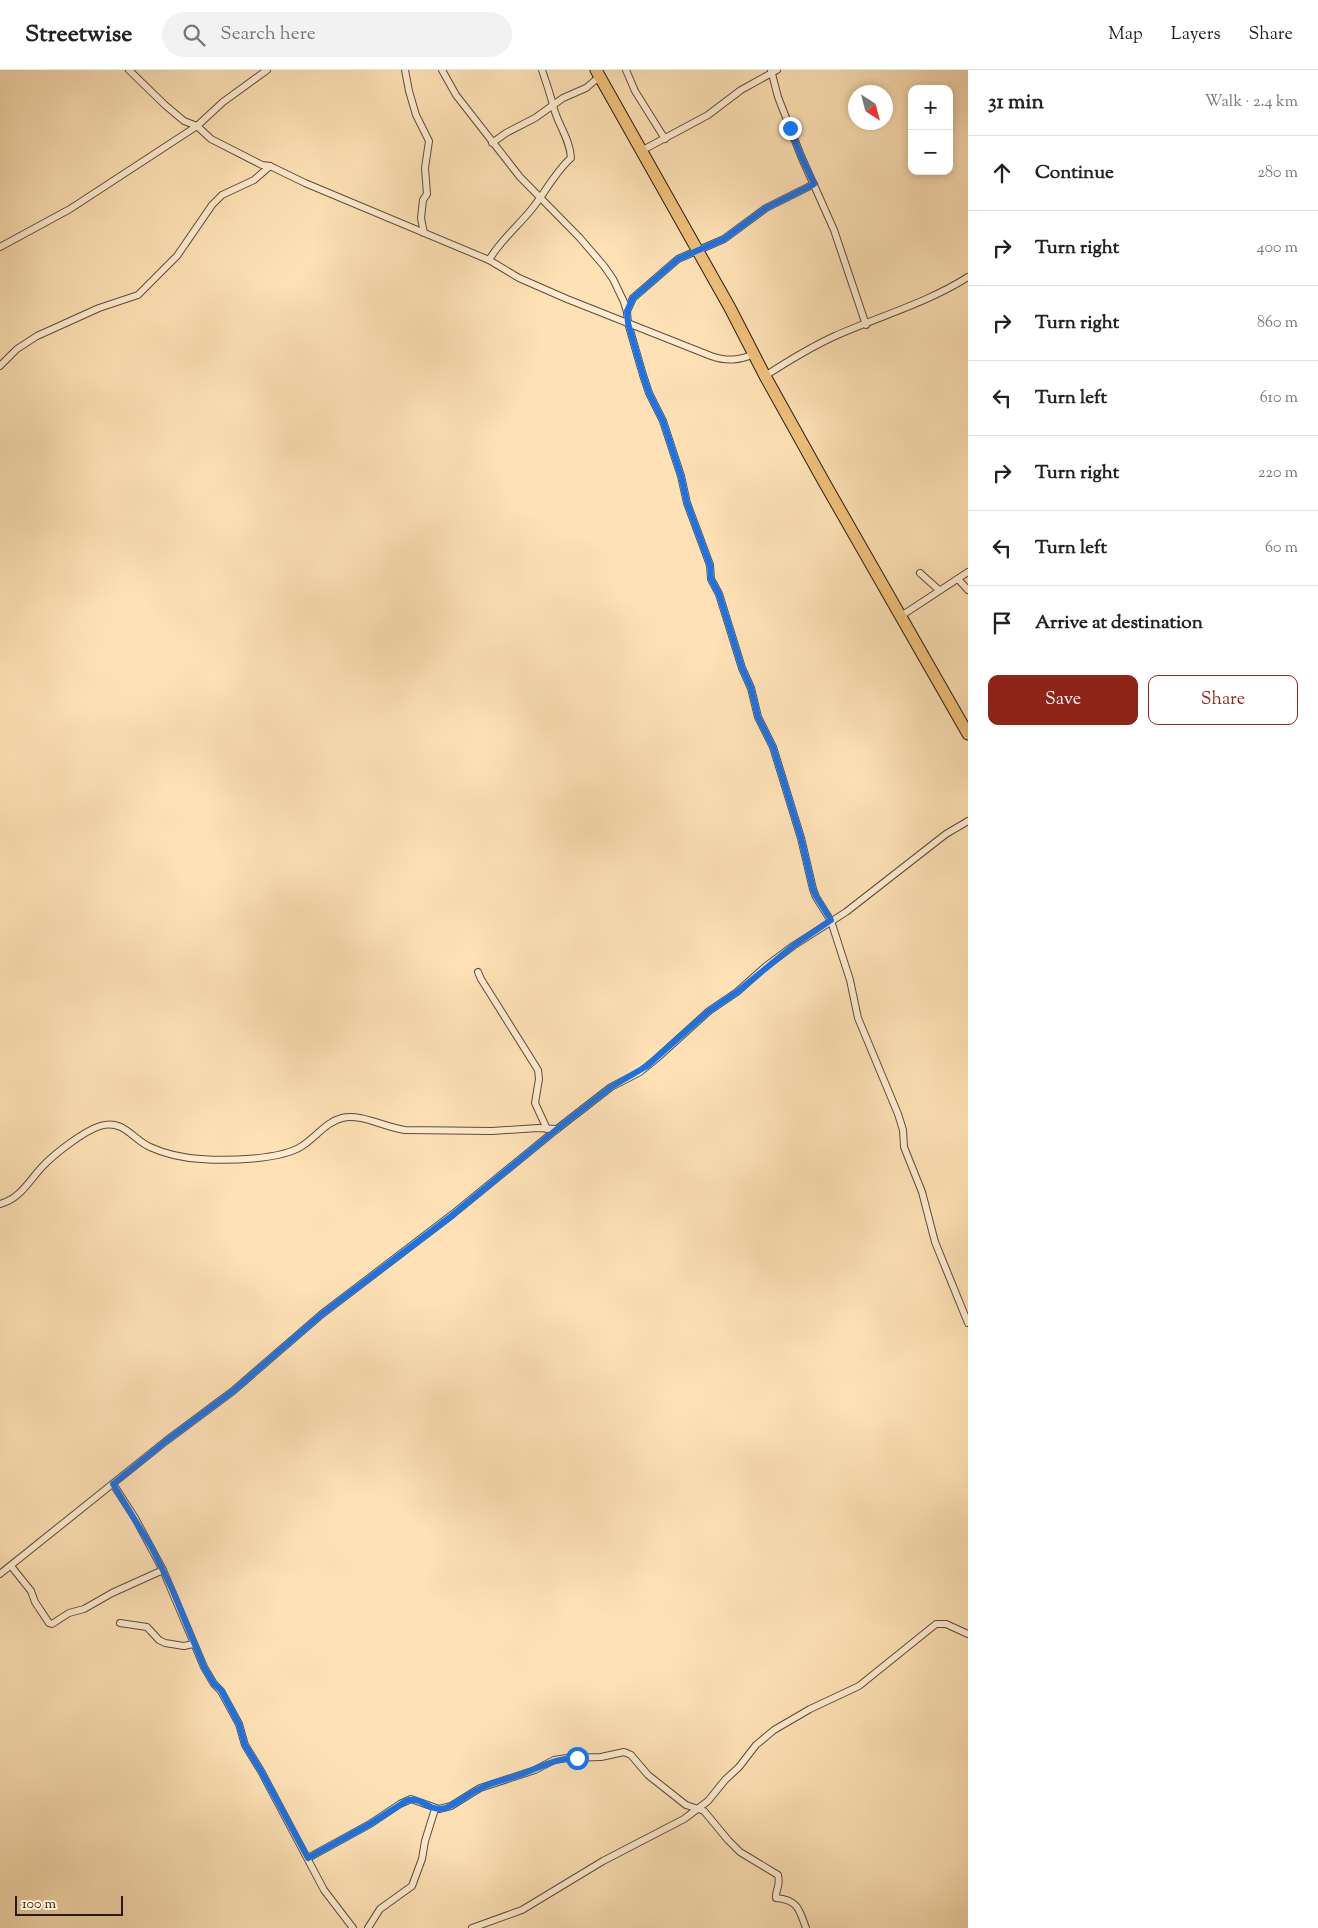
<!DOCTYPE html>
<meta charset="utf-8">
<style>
body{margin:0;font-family:"Sorts Mill Goudy",serif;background:#f2f2f2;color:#222}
.controls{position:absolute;right:15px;top:15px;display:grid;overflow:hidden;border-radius:10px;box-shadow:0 2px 8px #0003}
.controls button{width:45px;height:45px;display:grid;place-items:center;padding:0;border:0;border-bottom:1px solid #e0e0e0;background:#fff;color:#222;font:25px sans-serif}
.compass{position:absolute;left:848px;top:15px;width:45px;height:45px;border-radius:50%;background:#fff;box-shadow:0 2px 8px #0003;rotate:144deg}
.scale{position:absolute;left:15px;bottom:12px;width:108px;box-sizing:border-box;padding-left:5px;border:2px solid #291911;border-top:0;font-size:14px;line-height:18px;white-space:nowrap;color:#291911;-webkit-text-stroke:4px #feecd0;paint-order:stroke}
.stop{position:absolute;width:15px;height:15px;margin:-11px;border:4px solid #1a73e8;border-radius:50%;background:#fff}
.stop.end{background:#1a73e8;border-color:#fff;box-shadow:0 1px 5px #0008}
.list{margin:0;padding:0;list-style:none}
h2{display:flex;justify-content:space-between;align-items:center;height:65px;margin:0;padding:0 20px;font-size:21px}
h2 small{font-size:16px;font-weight:400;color:#767676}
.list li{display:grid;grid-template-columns:32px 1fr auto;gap:15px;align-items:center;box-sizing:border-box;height:75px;padding:0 20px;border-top:1px solid #e0e0e0}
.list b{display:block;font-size:19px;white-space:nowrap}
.list em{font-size:16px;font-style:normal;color:#767676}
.actions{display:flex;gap:10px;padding:15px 20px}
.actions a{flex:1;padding:11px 0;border:1px solid #8f2418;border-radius:10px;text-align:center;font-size:18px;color:#8f2418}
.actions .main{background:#8f2418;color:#fff}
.icon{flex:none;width:28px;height:28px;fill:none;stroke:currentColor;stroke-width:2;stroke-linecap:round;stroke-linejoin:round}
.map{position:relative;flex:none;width:968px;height:1858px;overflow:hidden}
header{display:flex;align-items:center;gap:30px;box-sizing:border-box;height:70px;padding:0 25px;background:#fff;border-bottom:1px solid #e0e0e0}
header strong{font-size:24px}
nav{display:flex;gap:28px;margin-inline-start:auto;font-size:18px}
.search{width:350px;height:45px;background:#f2f2f2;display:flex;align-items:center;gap:12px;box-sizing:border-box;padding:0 18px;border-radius:28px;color:#767676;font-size:19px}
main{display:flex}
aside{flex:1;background:#fff}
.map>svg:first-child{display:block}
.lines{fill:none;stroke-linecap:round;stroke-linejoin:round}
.street-casing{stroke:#5e4b3a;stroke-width:8}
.highway-casing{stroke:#291911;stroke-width:13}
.street{stroke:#feecd0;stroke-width:6}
.highway{stroke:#efc17b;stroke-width:11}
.route{stroke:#1a73e8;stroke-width:6}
</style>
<header>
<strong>Streetwise</strong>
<div class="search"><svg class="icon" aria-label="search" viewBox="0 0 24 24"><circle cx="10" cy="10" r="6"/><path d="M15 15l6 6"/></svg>Search here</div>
<nav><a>Map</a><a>Layers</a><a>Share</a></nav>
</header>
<main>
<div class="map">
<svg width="968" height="1858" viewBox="0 0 968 1858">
<rect width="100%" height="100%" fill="#fee2b6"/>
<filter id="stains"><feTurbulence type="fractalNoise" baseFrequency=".004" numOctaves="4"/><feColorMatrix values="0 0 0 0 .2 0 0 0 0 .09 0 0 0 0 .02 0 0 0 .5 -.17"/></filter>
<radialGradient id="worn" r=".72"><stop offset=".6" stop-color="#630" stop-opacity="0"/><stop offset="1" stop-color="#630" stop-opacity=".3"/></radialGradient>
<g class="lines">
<defs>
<g id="street">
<path d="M129,0L165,35L184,51L197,56L211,69L262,95L270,96L305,113L489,190L519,208L567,229L711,286C728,292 739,290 755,284"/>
<path d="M405,0L409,21L416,45L429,71L425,98L427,124L423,130L421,148L424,163"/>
<path d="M442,0L456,25L520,107L579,167L604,196L613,209L624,232L627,242L628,253L643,305L649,323L663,351L681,406L687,433L710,495L711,509L719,524L742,598L751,618L758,647L773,677L801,768L813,819L816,827L831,851L850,910L858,948L898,1044L903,1060L904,1077L922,1122L935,1172L968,1253"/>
<path d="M626,0L635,21L665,69"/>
<path d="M771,0L778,27L801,86L834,160L866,255"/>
<path d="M492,73L506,63L535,48L563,28L586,18L599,7"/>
<path d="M641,81L708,45L741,20L777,0"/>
<path d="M0,177L70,139L197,56L223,32L267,0"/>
<path d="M489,190C500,171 517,157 531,140C545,123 555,102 571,88C570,68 557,54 553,35C550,23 546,12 542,0"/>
<path d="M627,241L633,228L678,189L724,169L766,138L814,114"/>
<path d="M0,296L17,279L37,266L99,238L138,225L177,186L212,135L222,125L254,110L270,96"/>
<path d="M765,306C788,291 811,277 835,266C880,246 927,233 968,207"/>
<path d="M920,503L939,520"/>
<path d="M958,509L968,520"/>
<path d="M901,546L968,502"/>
<path d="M478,902L481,909L538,1000L539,1009L535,1033L547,1059"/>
<path d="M0,1134C20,1129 29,1111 42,1097C54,1084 84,1061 100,1056C124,1049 132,1069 150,1077C165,1084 185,1088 201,1089C227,1091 281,1090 302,1076C316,1067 326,1052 342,1048C361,1043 386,1058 405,1060L492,1061L538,1058L557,1059"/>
<path d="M113,1414L135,1448L163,1500L204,1597L214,1614L221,1621L239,1654L245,1675L261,1701L324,1820L353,1858"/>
<path d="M11,1496L31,1521L35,1532L49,1553L52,1554L69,1543L84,1539L112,1523L163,1500"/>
<path d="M0,1504L166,1371L233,1321L322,1244L453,1144L557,1059L611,1017L640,1002L656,989L709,941L737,922L765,897L793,876L846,842L946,764L968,751"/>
<path d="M120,1553L147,1557L159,1570L165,1573L184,1576L193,1574"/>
<path d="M308,1788L370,1754L400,1734L411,1729L439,1739L451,1736L480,1718L535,1700L554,1690L567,1688L601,1687L624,1682L631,1685L648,1705L686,1735L704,1741L728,1770L740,1782L778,1805C781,1816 775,1820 776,1828C798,1830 799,1839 806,1858"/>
<path d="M368,1858L380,1839L412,1816L422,1789L425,1771L435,1739"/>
<path d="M472,1858L522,1840L603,1791L684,1749L708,1731L725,1710L739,1697L756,1675L774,1660L810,1639L859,1616L936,1554H946L968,1564"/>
</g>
<path id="highway" d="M596,0L730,238L765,306L824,412L968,664"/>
</defs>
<use href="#street" class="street-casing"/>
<use href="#highway" class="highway-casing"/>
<use href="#street" class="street"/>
<use href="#highway" class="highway"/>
</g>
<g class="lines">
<path class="route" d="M577,1688C554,1688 540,1698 519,1705C506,1710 491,1712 479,1719C467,1724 458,1734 445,1738C430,1743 421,1725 406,1731L370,1754L308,1788L261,1701L245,1675L239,1654L221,1620L214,1614L204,1597L173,1521L152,1478L113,1414L166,1371L233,1321L322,1244L450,1147L557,1059L611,1017L647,996L709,941L737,922L793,876L831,850L816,826L813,819L801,768L773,677L758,647L751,618L742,598L719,524L711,509L710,495L687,433L681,406L663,351L649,323L643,305L628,253L627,241L633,228L678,189L724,169L766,138L814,114L801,86L790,58"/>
</g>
<rect width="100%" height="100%" filter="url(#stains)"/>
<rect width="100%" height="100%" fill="url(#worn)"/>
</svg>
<div class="controls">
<button>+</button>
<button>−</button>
</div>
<svg class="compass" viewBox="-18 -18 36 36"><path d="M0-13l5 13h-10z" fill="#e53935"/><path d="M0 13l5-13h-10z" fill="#767676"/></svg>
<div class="scale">100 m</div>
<div class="stop" style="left:577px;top:1688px"></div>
<div class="stop end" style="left:790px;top:58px"></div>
</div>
<aside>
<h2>31 min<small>Walk · 2.4 km</small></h2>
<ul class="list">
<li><svg class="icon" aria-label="ahead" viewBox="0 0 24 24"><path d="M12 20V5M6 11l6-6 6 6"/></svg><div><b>Continue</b></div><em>280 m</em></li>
<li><svg class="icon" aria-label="right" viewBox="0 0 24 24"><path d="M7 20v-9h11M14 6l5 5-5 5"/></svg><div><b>Turn right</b></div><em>400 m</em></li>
<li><svg class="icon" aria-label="right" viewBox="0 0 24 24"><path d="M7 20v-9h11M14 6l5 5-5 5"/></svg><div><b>Turn right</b></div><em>860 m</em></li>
<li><svg class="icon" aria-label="left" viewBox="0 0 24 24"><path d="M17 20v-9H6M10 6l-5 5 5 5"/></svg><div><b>Turn left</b></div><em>610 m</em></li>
<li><svg class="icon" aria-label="right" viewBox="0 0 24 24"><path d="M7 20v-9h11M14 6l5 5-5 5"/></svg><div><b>Turn right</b></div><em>220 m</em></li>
<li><svg class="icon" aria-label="left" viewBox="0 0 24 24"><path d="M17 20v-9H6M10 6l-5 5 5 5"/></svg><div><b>Turn left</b></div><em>60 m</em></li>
<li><svg class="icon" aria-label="arrive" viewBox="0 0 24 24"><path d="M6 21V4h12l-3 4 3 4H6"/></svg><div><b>Arrive at destination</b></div></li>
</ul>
<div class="actions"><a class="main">Save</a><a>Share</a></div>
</aside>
</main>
